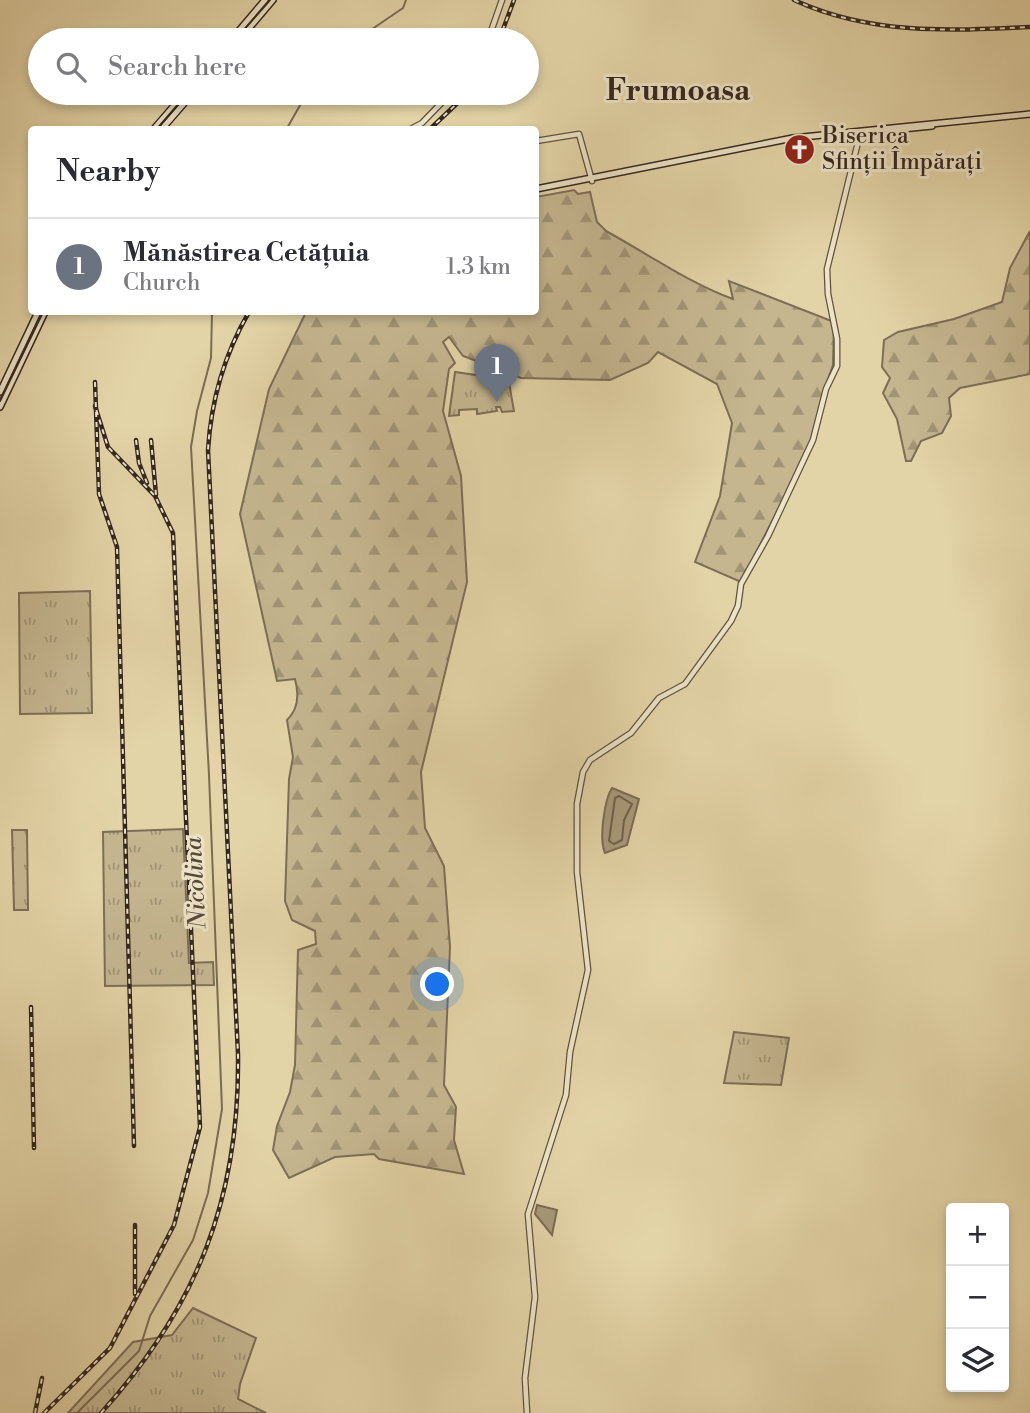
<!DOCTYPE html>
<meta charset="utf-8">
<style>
body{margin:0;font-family:"Libre Bodoni",serif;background:#f2f2f3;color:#2b2b33}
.controls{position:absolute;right:21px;bottom:21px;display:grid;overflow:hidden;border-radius:7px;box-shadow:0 4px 10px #0003}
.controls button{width:63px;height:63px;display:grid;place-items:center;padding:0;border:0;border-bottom:2px solid #e1e1e2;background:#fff;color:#2b2b33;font:35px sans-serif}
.you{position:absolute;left:438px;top:985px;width:24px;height:24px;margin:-18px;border:5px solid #fff;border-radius:50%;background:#1a73e8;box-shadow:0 0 0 10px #1a73e833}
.badge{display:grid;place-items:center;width:46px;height:46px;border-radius:50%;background:#ea580c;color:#fff;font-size:23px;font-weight:700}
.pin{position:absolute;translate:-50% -58px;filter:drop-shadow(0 2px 4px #0008)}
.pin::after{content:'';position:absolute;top:37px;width:24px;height:21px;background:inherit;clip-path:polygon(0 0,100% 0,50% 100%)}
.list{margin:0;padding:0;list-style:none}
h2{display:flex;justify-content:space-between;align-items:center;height:91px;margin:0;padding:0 28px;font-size:30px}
h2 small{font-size:23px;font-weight:400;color:#7c7c81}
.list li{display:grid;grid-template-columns:46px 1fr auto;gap:21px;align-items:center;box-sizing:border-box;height:98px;padding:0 28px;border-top:2px solid #e1e1e2}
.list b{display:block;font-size:26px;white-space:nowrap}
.list p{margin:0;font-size:23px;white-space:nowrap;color:#7c7c81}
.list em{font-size:23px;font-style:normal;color:#7c7c81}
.icon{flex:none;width:38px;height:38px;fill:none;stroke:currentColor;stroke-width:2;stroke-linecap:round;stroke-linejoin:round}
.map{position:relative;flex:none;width:1030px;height:1413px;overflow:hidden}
.search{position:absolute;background:#fff;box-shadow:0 4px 10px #0003;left:28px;top:28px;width:511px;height:77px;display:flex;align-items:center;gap:18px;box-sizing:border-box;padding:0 24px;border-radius:38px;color:#7c7c81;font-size:26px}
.panel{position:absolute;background:#fff;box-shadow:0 4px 10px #0003;left:28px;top:126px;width:511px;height:189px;border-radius:7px}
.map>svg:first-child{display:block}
.grass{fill:url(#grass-tufts);stroke:#7d6e58;stroke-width:2}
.forest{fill:url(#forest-firs);stroke:#7d6e58;stroke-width:2}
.water{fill:#a89979;stroke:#7a6b55;stroke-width:2}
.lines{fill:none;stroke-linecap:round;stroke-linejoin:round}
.shore{stroke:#6e604c;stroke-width:2}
.stream{stroke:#7a6b55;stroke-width:2}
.tertiary-casing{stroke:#605242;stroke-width:7}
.secondary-casing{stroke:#352620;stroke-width:8}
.tertiary{stroke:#ede3c6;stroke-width:4.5}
.secondary{stroke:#ede3c6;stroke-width:5}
.tram{stroke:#352620;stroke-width:2}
.rail-casing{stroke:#352620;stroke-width:4.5}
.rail{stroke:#ede3c6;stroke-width:2;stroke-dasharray:5;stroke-linecap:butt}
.labels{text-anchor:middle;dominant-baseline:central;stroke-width:6;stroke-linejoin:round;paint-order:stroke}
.poi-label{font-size:23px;fill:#352620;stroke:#ede3c6;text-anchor:start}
.water-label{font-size:24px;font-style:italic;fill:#58483b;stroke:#ede3c6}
.district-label{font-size:30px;font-weight:bold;fill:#352620;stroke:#ede3c6}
</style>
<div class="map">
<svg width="1030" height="1413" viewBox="0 0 1030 1413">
<defs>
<pattern id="grass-tufts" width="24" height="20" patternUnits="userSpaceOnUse" patternTransform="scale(1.75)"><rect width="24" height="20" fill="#c5b690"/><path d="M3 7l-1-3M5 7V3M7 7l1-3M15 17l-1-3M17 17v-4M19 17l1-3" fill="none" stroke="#a19475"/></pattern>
<pattern id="forest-firs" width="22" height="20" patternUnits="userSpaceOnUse" patternTransform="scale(1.75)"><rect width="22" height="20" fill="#c5b690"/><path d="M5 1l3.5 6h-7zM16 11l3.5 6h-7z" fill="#a19475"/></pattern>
</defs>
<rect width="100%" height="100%" fill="#e3d4a7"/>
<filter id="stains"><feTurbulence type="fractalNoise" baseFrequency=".00286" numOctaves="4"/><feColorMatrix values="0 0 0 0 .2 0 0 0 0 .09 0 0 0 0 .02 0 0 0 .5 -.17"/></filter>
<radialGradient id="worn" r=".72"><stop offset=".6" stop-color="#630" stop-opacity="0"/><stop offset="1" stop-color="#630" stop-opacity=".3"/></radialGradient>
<g class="grass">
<path d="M480,368V374L495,376L496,370L508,377L514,411L502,412L500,407H496L497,411L477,414V409L459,410V415L449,416L455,372L476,375V369Z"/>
<path d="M90,591L92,713L20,714L19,593Z"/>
<path d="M183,829L189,963L213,962L214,985L105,986L103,832Z"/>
<path d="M12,830H27L28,910H14Z"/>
<path d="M734,1032L789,1038L781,1085L724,1083Z"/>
<path d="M193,1308L256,1338L240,1384L238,1399L266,1413H68L133,1342L172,1335Z"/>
</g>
<g class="forest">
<path d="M574,190L578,194L590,192L597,222L606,231C646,253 691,284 733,299L729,281L834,322L833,365L822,396L813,441L741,582L695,562L720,496L732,423L717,384L658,352L648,363L610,380L521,378L463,356L449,337L443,342L455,363L449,369L443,411L461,476L467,582L421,772L425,828L444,866L450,947L444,1085L456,1107L454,1140L464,1174L379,1159L374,1154L335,1157L289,1178L273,1150L277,1126L290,1092L295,1065L298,950L316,944L315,931L292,920L285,901L289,779L293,757L287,720C299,709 299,694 295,679L277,681L240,514L269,389L306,312H536V197Z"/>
<path d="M1030,231V374L960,388L949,398L951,416L942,433L921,441L911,461H906L897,419L883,393L890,378L882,367L884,340L898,332L954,319L1002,302L1010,268Z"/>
</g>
<g class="water">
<path d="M612,788L639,799L627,845L605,853C599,840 604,800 612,788Z"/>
<path d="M537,1205L557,1210L552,1235L535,1214Z"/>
</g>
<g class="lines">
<path class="shore" d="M619,796L632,804L624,820L622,840L614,844L609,841L615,798Z"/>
<g class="stream">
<path d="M356,40L403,8L406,0"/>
<path d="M286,130L307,93"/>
<path d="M77,1413L139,1351L150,1316L193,1240L208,1193L222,1109L209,775L191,447L197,411L211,358L212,312"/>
</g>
<defs>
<g id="tertiary">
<path d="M488,40L502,0"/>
<path d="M409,130L422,123L451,93"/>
<path d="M536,141L579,134L592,181"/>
<path d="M527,1413L525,1378L535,1297L528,1214L566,1095L570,1052L588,970L577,872V804L583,772L590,760L631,733L659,698L685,684L731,621L738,606L741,584L768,536L813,440L826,389L837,366V339L828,294L827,269L860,134"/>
</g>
<g id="secondary">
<path d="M231,40L265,0"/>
<path d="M239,40L273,0"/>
<path d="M153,130L185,93"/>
<path d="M161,130L193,93"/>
<path d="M883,131L932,126"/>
<path d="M536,189L793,138L1030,114"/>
<path d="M0,392L38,312"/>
<path d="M0,407L45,312"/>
</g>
</defs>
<use href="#tertiary" class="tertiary-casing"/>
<use href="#secondary" class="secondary-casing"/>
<use href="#tertiary" class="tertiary"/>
<use href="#secondary" class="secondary"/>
<g class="tram">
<path d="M235,40L270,0"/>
<path d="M156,130L188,93"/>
<path d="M0,401L43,312"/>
</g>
<defs>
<g id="rail">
<path d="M794,0C870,35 949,31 1030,27"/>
<path d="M499,40L514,0"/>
<path d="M429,130L468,93"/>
<path d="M95,382L99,494L117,547L134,1146"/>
<path d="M136,440L139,463L147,483"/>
<path d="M151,440L156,495"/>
<path d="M31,1007L34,1148"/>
<path d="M135,1294V1225"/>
<path d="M35,1413L42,1378"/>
<path d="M44,1413L110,1348L174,1225L200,1127L173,533L155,496L108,447L95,406"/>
<path d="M101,1413C197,1307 240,1198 238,1054L208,450C211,401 224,355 249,312"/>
</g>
</defs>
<use href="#rail" class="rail-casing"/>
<use href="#rail" class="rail"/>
</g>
<defs>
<symbol id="church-disc" viewBox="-11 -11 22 22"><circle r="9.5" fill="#8f2418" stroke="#ede3c6"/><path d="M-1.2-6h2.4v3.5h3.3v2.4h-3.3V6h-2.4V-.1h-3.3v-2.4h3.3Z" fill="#fff"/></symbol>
</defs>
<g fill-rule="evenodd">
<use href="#church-disc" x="782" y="132" width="35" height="35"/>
</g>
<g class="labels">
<g class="poi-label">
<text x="822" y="136">Biserica<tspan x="822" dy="26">Sfinții Împărați</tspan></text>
</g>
<g class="water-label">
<text transform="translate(196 883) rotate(-93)">Nicolina</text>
</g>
<g class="district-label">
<text x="678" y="91">Frumoasa</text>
</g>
</g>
<rect width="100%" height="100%" filter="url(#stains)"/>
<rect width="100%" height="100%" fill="url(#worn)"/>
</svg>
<div class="controls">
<button>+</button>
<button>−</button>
<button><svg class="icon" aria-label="layers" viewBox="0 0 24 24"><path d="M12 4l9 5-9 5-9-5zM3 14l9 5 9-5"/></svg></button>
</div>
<div class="you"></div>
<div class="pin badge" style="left:497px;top:402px;background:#6b7280">1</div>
<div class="search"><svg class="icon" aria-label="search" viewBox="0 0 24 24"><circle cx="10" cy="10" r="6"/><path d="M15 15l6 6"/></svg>Search here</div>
<section class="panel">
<h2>Nearby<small></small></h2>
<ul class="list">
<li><span class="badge" style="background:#6b7280">1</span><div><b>Mănăstirea Cetățuia</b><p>Church</p></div><em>1.3 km</em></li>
</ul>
</section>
</div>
